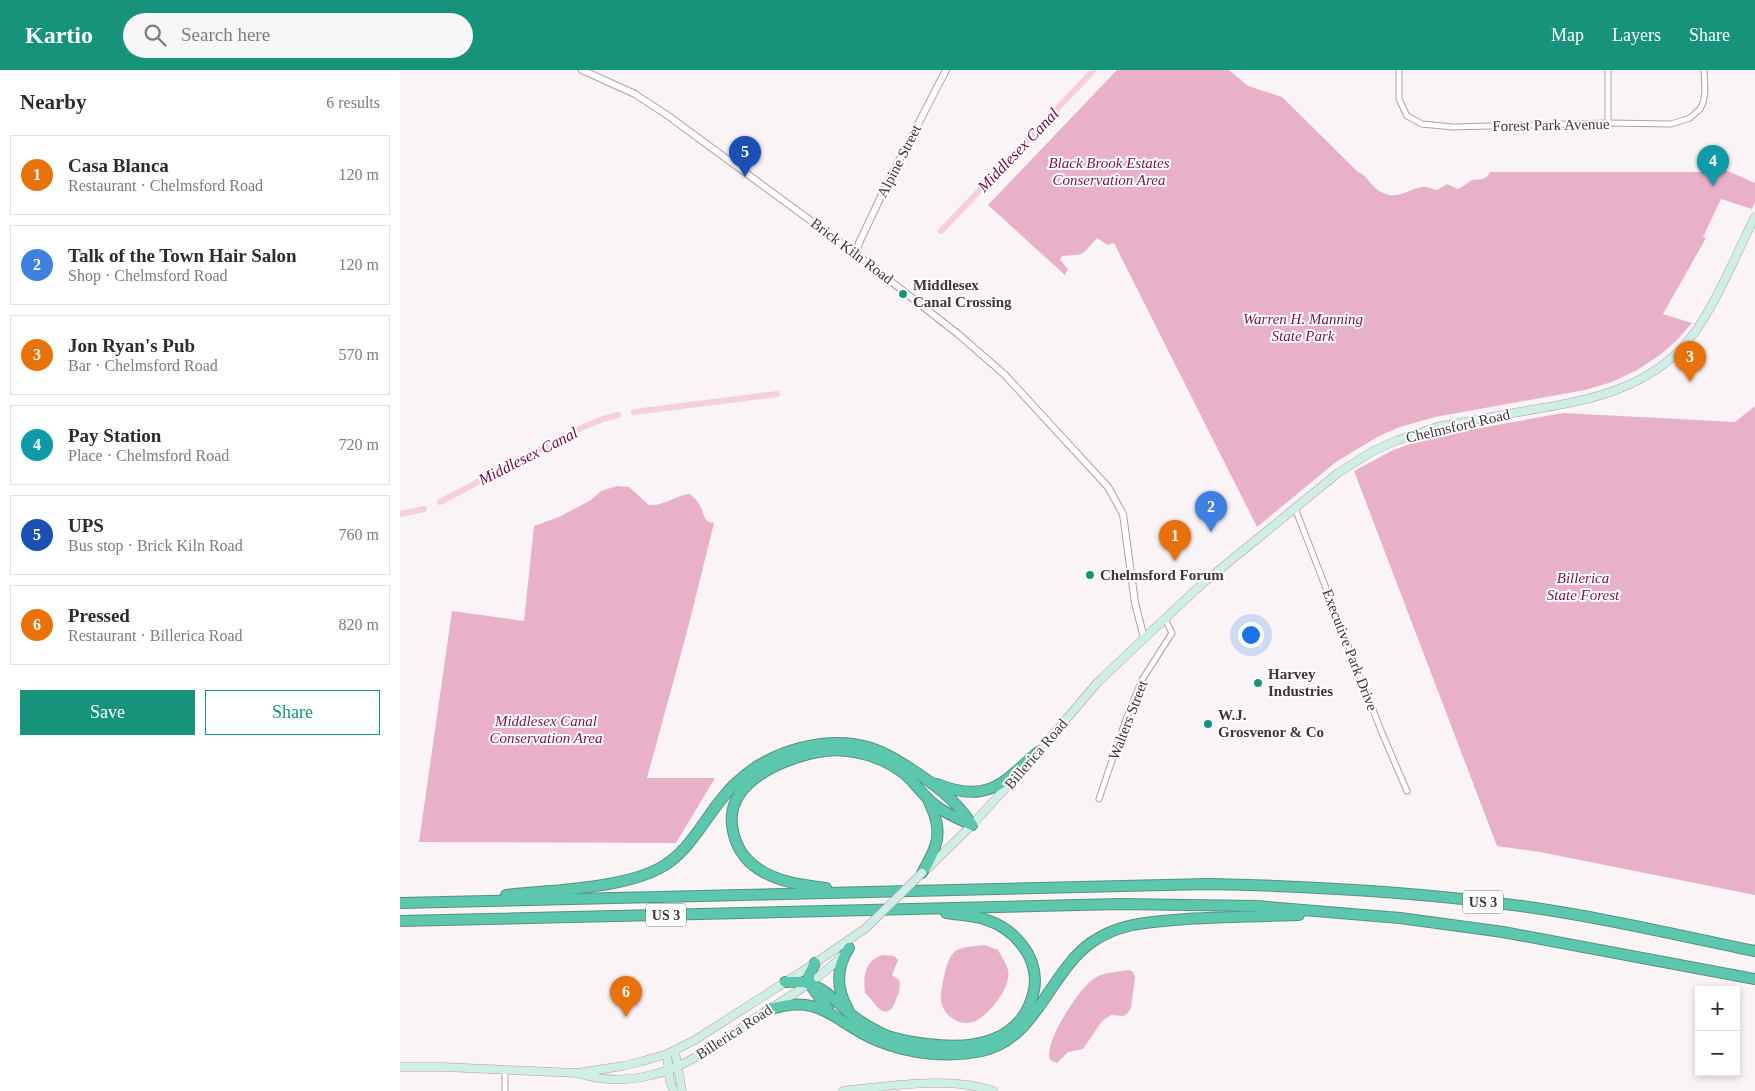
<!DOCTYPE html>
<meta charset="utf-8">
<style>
body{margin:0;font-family:Georgia,serif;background:#f7f7f7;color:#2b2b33}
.controls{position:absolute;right:15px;bottom:15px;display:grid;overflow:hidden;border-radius:0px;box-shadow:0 2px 8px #0003}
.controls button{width:45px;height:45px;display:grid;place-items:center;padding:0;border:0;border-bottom:1px solid #e1e1e2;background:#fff;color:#2b2b33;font:25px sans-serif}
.you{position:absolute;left:850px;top:564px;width:18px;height:18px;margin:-12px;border:4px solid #fff;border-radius:50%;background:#1a73e8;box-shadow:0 0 0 8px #1a73e833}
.badge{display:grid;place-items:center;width:32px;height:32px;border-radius:50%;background:#17937b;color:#fff;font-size:16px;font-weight:700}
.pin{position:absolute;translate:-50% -41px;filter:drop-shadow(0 1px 2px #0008)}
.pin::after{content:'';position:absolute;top:26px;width:18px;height:15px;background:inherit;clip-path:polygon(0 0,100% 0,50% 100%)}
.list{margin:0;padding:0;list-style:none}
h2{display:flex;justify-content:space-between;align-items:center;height:65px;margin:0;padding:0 20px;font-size:21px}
h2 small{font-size:16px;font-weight:400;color:#7c7c81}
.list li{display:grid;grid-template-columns:32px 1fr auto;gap:15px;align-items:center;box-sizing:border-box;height:80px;margin:0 10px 10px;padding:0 10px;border:1px solid #e1e1e2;border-radius:0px}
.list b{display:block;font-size:19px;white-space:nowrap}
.list p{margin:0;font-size:16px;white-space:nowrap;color:#7c7c81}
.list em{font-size:16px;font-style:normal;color:#7c7c81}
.actions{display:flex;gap:10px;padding:15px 20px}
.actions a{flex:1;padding:11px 0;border:1px solid #17937b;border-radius:0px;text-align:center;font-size:18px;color:#17937b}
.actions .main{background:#17937b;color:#fff}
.icon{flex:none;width:28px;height:28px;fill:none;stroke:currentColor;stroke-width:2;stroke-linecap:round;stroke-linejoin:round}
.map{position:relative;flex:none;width:1355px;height:1021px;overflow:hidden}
header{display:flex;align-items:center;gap:30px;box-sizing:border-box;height:70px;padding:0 25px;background:#17937b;color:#fff}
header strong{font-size:24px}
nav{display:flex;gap:28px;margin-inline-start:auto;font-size:18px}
.search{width:350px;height:45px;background:#f7f7f7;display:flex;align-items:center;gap:12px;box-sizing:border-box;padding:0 18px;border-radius:28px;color:#7c7c81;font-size:19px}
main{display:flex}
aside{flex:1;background:#fff}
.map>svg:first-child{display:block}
.green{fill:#e9b0c9}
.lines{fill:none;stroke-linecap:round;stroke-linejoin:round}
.canal{stroke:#f6cfdf;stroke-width:6}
.minor-casing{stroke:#b99aa7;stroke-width:7}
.tertiary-casing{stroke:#b99aa7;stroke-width:8}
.secondary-casing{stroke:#b99aa7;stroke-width:9}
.motorway-casing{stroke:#529384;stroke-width:12}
.minor{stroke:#fff;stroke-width:5}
.tertiary{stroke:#fff;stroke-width:6}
.secondary{stroke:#ceeee6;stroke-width:8}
.motorway{stroke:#5cc7ac;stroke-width:10}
.secondary-bridge-casing{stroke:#b99aa7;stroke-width:9;stroke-linecap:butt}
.secondary-bridge{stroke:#ceeee6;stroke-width:8}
.poi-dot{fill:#17937b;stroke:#fff;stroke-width:2}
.labels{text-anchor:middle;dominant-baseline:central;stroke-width:4;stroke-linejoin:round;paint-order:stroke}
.shield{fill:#fff;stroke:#797074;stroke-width:1}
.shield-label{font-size:14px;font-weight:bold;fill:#403339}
.street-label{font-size:15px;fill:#403339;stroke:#fff}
.park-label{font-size:15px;font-style:italic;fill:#7a0f4e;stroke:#fff}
.poi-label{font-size:15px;font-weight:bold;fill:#403339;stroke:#fff;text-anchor:start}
.water-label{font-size:16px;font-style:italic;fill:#730448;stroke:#fff}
</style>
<header>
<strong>Kartio</strong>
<div class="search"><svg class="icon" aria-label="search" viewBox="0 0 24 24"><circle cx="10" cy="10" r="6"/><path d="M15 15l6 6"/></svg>Search here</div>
<nav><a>Map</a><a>Layers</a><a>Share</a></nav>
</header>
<main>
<aside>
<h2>Nearby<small>6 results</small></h2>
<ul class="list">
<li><span class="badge" style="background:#e8710a">1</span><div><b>Casa Blanca</b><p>Restaurant · Chelmsford Road</p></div><em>120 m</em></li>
<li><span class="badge" style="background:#3f7fe0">2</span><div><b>Talk of the Town Hair Salon</b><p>Shop · Chelmsford Road</p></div><em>120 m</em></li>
<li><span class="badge" style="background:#e8710a">3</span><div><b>Jon Ryan's Pub</b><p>Bar · Chelmsford Road</p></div><em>570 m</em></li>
<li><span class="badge" style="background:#0f9aa8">4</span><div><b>Pay Station</b><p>Place · Chelmsford Road</p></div><em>720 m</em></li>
<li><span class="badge" style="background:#1a4fb4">5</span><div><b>UPS</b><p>Bus stop · Brick Kiln Road</p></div><em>760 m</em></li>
<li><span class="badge" style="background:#e8710a">6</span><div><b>Pressed</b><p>Restaurant · Billerica Road</p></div><em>820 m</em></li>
</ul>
<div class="actions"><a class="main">Save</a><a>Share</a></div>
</aside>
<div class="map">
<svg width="1355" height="1021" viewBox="0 0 1355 1021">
<rect width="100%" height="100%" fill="#fbf4f7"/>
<g class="green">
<path d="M717,0H829L848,16L882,27L958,102C967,105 972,118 981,122C999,131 1007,119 1022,117C1028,116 1032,120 1037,120L1047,114L1058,119C1063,117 1068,112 1072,110C1080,109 1085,111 1090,102H1318L1321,98L1355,113V132L1352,139L1321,129L1303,167L1306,168L1263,244L1292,253L1276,271L1260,285L1237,300L1212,312L1185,320L1035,347L1000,357L979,366L936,392L857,457L714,173L708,175L697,168C680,187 686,184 662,186L660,190L668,199L665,205L588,135Z"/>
<path d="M1355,336V825L1140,782L1097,776L954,401L991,381L1029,367L1163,343L1335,352Z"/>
<path d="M217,416L229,417L249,435C265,436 275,425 290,424C294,428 299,432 301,438C305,445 303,452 314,453L288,558L247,708H315L276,773L19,772L52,541L124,551L134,456L159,447L191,430L201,421Z"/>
<path d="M584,875L598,880C601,886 606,893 608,900C612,917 588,947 573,952C567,954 560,953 555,950C535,938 541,921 545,902C552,875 560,878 584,875Z"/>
<path d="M482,885L494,886L498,890L492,905L499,910C501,918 499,923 496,930C485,958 473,928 465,923C463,906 464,892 482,885Z"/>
<path d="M729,900L733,902L735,907L731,938L727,944L723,946L711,945L702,951L683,979L668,982L657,993L650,990C643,973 678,921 692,910C702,902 717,902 729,900Z"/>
</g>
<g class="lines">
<g class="canal">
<path d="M541,161L694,0"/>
<path d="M234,342L377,324"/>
<path d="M40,432L181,358L203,349L218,345"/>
<path d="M0,444L24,439"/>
</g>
<defs>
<g id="minor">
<path d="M999,0V29L1007,46L1022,54L1053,57L1208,53L1271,54L1290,48L1300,39L1303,33L1305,22L1304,0"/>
<path d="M1208,0V53"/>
<path d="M895,438L982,663L1007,721"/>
<path d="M699,729L726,649L742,610L772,563L765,549"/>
<path d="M105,1021V1000"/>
</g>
<g id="tertiary">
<path d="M182,0L235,24L267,45L456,184L558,264L604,304L708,417L723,444L735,533L744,568"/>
<path d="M456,184L459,173L485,118L546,0"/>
</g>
<g id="secondary">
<path d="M635,686L697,613L755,558L802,514L889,443L938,403L973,381L998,370L1040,356C1067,352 1093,346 1119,342C1186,331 1256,320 1297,259C1320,225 1336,184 1355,147"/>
<path d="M528,798L572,755L620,702"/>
<path d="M275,981L282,1021"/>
<path d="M267,984L270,1012L274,1021"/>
<path d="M0,997H43L177,1003L223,996L243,991L267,984L295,970L415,893L466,858"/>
<path d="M180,1004C204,1011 228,1011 252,1005C288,997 321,971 351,951C383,930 418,911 444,884"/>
<path d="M443,1021C487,1016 551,1006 593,1021"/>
</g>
<g id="motorway">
<path d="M537,714C587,734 602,714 638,682"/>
<path d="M522,803C538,776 544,761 529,732"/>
<path d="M426,818C402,815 377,812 357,798C344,789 336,776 333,761C324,721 363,699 395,688C415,681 437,677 459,683C478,687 498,696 512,711C519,719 526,728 535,735C546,744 559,749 572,755"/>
<path d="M106,825C151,820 219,819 258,799C294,781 308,738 337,712C370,681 427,664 471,678C489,684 505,695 520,705C541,719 559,734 572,755"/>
<path d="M0,833L808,814C913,816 1017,822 1121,836C1200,847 1277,865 1355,881"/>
<path d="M0,851L720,834L856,836L1000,848L1103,862L1355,909"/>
<path d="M415,893L409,905V913L428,939"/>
<path d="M385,912C392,912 400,911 407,913C426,918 439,935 453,946C462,953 473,959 483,964C497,970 512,972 527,974C572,980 623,973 634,920C640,887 614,858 584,849C571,845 559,845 546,843"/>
<path d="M448,939C436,919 436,897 449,878"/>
<path d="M368,940C423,922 432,952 478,971C509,984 549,988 582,981C637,969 649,902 692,872C721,852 752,852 786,849C823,847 861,846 899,845"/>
</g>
</defs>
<use href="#minor" class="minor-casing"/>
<use href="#tertiary" class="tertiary-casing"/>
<use href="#secondary" class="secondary-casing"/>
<use href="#motorway" class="motorway-casing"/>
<use href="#minor" class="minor"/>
<use href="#tertiary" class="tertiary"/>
<use href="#secondary" class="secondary"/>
<use href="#motorway" class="motorway"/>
<defs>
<path id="secondary-bridge" d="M466,858L522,803"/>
</defs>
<use href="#secondary-bridge" class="secondary-bridge-casing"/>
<use href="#secondary-bridge" class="secondary-bridge"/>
</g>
<g class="poi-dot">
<circle cx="503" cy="224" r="5"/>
<circle cx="690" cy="505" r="5"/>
<circle cx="858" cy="613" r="5"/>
<circle cx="808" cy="654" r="5"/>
</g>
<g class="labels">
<g class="shield">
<rect x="1063" y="820.5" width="40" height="23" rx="4"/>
<rect x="246" y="833.5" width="40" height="23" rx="4"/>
</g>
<g class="shield-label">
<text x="1083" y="832">US 3</text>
<text x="266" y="845">US 3</text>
</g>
<g class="street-label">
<text transform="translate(1151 55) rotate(-1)">Forest Park Avenue</text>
<text transform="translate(499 91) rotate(-63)">Alpine Street</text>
<text transform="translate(452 181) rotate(37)">Brick Kiln Road</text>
<text transform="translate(1058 356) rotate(-13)">Chelmsford Road</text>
<text transform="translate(950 580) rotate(69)">Executive Park Drive</text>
<text transform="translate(728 650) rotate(-69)">Walters Street</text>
<text transform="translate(636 684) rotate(-49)">Billerica Road</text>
<text transform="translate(334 962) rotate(-33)">Billerica Road</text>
</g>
<g class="park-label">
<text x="709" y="93">Black Brook Estates<tspan x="709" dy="17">Conservation Area</tspan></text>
<text x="903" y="249">Warren H. Manning<tspan x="903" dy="17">State Park</tspan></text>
<text x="1183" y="508">Billerica<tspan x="1183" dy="17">State Forest</tspan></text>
<text x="146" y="651">Middlesex Canal<tspan x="146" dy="17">Conservation Area</tspan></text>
</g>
<g class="poi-label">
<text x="513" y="215">Middlesex<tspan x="513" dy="17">Canal Crossing</tspan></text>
<text x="700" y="505">Chelmsford Forum</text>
<text x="868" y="604">Harvey<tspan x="868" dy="17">Industries</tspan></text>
<text x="818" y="645">W.J.<tspan x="818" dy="17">Grosvenor &amp; Co</tspan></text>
</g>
<g class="water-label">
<text transform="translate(618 80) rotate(-46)">Middlesex Canal</text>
<text transform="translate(128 386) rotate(-27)">Middlesex Canal</text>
</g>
</g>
</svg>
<div class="controls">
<button>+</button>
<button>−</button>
</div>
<div class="you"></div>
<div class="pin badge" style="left:775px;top:491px;background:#e8710a">1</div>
<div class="pin badge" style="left:811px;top:462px;background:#3f7fe0">2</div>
<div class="pin badge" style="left:1290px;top:312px;background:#e8710a">3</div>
<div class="pin badge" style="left:1313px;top:116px;background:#0f9aa8">4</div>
<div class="pin badge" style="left:345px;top:107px;background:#1a4fb4">5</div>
<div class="pin badge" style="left:226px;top:947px;background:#e8710a">6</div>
</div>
</main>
